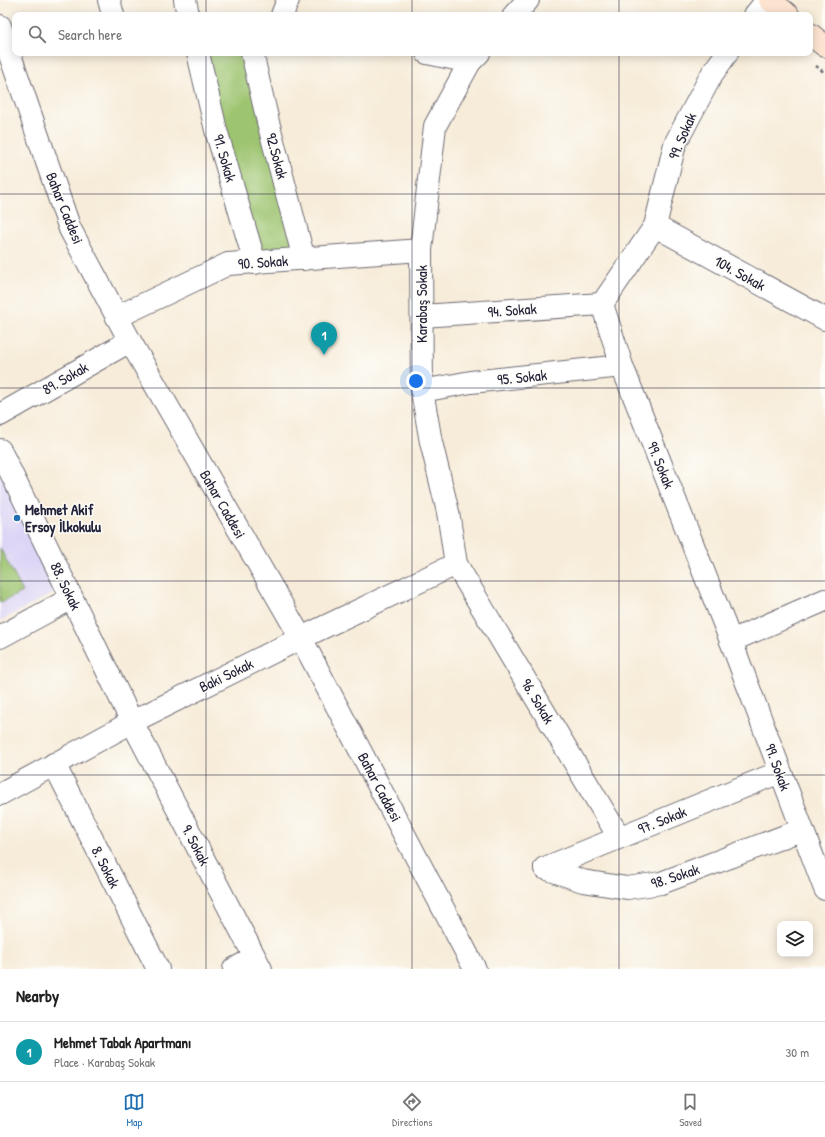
<!DOCTYPE html>
<meta charset="utf-8">
<style>
body{margin:0;font-family:"Patrick Hand",sans-serif;background:#f2f2f2;color:#222}
.controls{position:absolute;right:12px;bottom:12px;display:grid;overflow:hidden;border-radius:8px;box-shadow:0 2px 10px #0003}
.controls button{width:36px;height:36px;display:grid;place-items:center;padding:0;border:0;border-bottom:1px solid #e0e0e0;background:#fff;color:#222;font:20px sans-serif}
.you{position:absolute;left:416px;top:381px;width:14px;height:14px;margin:-10px;border:3px solid #fff;border-radius:50%;background:#1a73e8;box-shadow:0 0 0 6px #1a73e833}
.badge{display:grid;place-items:center;width:26px;height:26px;border-radius:50%;background:#1f6fb2;color:#fff;font-size:13px;font-weight:700}
.pin{position:absolute;translate:-50% -33px;filter:drop-shadow(0 1px 2px #0008)}
.pin::after{content:'';position:absolute;top:21px;width:14px;height:12px;background:inherit;clip-path:polygon(0 0,100% 0,50% 100%)}
.list{margin:0;padding:0;list-style:none}
h2{display:flex;justify-content:space-between;align-items:center;height:52px;margin:0;padding:0 16px;font-size:17px}
h2 small{font-size:13px;font-weight:400;color:#767676}
.list li{display:grid;grid-template-columns:26px 1fr auto;gap:12px;align-items:center;box-sizing:border-box;height:60px;padding:0 16px;border-top:1px solid #e0e0e0}
.list b{display:block;font-size:15px;white-space:nowrap}
.list p{margin:0;font-size:13px;white-space:nowrap;color:#767676}
.list em{font-size:13px;font-style:normal;color:#767676}
.icon{flex:none;width:22px;height:22px;fill:none;stroke:currentColor;stroke-width:2;stroke-linecap:round;stroke-linejoin:round}
.map{position:relative;flex:none;width:825px;height:969px;overflow:hidden}
.search{position:absolute;background:#fff;box-shadow:0 2px 10px #0003;left:12px;right:12px;top:12px;height:44px;display:flex;align-items:center;gap:10px;box-sizing:border-box;padding:0 14px;border-radius:8px;color:#767676;font-size:15px}
.sheet{height:112px;background:#fff}
nav{display:flex;justify-content:space-around;align-items:center;box-sizing:border-box;height:56px;border-top:1px solid #e0e0e0;background:#fff;font-size:11px;color:#767676}
nav a{display:grid;justify-items:center;gap:2px}
nav .on{color:#1f6fb2}
.map>svg:first-child{display:block}
.built{fill:#ddd5f6}
.green{fill:#9dc46f;stroke:#607355}
.lines{fill:none;stroke-linecap:round;stroke-linejoin:round}
.minor-casing{stroke:#6d6972;stroke-width:24}
.tertiary-casing{stroke:#6d6972;stroke-width:24}
.secondary-casing{stroke:#6d6972;stroke-width:24}
.path{stroke:#6d6972;stroke-width:2.5;stroke-dasharray:3 3;stroke-linecap:butt}
.minor{stroke:#fff;stroke-width:22}
.tertiary{stroke:#fff;stroke-width:22}
.secondary{stroke:#fde4d1;stroke-width:22}
.grid{fill:none;stroke:#22223b;stroke-width:1;stroke-opacity:0.55}
.poi-dot{fill:#1f6fb2;stroke:#fdfcf7;stroke-width:1.5}
.labels{text-anchor:middle;dominant-baseline:central;stroke-width:3;stroke-linejoin:round;paint-order:stroke}
.street-label{font-size:15px;fill:#22223b;stroke:#fdfcf7}
.poi-label{font-size:15px;font-weight:bold;fill:#22223b;stroke:#fdfcf7;text-anchor:start}
</style>
<div class="map">
<svg width="825" height="969" viewBox="0 0 825 969">
<rect width="100%" height="100%" fill="#fdfcf7"/>
<filter id="ink" filterUnits="userSpaceOnUse"><feTurbulence type="fractalNoise" baseFrequency=".025" numOctaves="2"/><feDisplacementMap in="SourceGraphic" scale="8" xChannelSelector="R" yChannelSelector="G"/><feConvolveMatrix kernelMatrix="1 2 1 2 8 2 1 2 1" color-interpolation-filters="sRGB"/></filter>
<filter id="wash" filterUnits="userSpaceOnUse"><feTurbulence type="fractalNoise" baseFrequency=".012" numOctaves="4" result="noise"/><feDisplacementMap in="SourceGraphic" scale="16" xChannelSelector="R" yChannelSelector="G"/><feGaussianBlur stdDeviation="0.9" result="paint"/><feColorMatrix in="noise" values="0 0 0 0 0 0 0 0 0 0 0 0 0 0 0 0 0 1.4 0 .05"/><feComposite in="paint" operator="in"/></filter>
<g filter="url(#wash)">
<rect width="100%" height="100%" fill="#f7ecd9"/>
<path class="built" d="M0,449L67,586L0,621Z"/>
<g class="green">
<path d="M201,53H251L301,257L256,260Z"/>
<path d="M0,548L23,592L0,603Z"/>
</g>
</g>
<g filter="url(#ink)">
<g class="lines">
<defs>
<g id="minor">
<path d="M109,0L113,15"/>
<path d="M185,0L188,15"/>
<path d="M282,15L288,0"/>
<path d="M514,15L528,0"/>
<path d="M755,15L767,0"/>
<path d="M198,53L216,130L255,263"/>
<path d="M252,53L268,122L304,259"/>
<path d="M427,53L470,62"/>
<path d="M479,53L470,62L435,126L421,250L422,391L431,442L448,512L456,564L619,837"/>
<path d="M727,53L712,74L675,144L655,226L602,304L622,366L731,641L825,889"/>
<path d="M655,226L825,319"/>
<path d="M422,316L602,304"/>
<path d="M117,317L228,264L421,250"/>
<path d="M422,391L471,382L622,366"/>
<path d="M0,415L130,341"/>
<path d="M0,450L132,722L261,969"/>
<path d="M0,637L72,598"/>
<path d="M731,641L825,600"/>
<path d="M54,764L158,969"/>
<path d="M0,794L132,722L301,638L456,564"/>
<path d="M545,868L583,881L627,888L661,883L801,830"/>
<path d="M545,868L780,772"/>
<path d="M234,969L255,958"/>
</g>
<path id="tertiary" d="M0,26L70,229L130,341L301,638L475,969"/>
<g id="secondary">
<path d="M770,0L788,15"/>
<path d="M810,34L825,46"/>
</g>
</defs>
<use href="#minor" class="minor-casing"/>
<use href="#tertiary" class="tertiary-casing"/>
<use href="#secondary" class="secondary-casing"/>
<path class="path" d="M816,66L825,73"/>
<use href="#minor" class="minor"/>
<use href="#tertiary" class="tertiary"/>
<use href="#secondary" class="secondary"/>
</g>
</g>
<path class="grid" d="M206,0V15M412,0V15M619,0V15M206,53V969M412,53V969M619,53V969M0,194H825M0,388H825M0,581H825M0,775H825"/>
<circle class="poi-dot" cx="17" cy="518" r="4"/>
<g class="labels">
<g class="street-label">
<text transform="translate(682 136) rotate(-67)">99. Sokak</text>
<text transform="translate(277 156) rotate(75)">92.Sokak</text>
<text transform="translate(225 158) rotate(74)">91. Sokak</text>
<text transform="translate(65 208) rotate(68)">Bahar Caddesi</text>
<text transform="translate(263 262) rotate(-4)">90. Sokak</text>
<text transform="translate(740 273) rotate(29)">104. Sokak</text>
<text transform="translate(421 304) rotate(-90)">Karabaş Sokak</text>
<text transform="translate(512 310) rotate(-4)">94. Sokak</text>
<text transform="translate(522 377) rotate(-6)">95. Sokak</text>
<text transform="translate(65 378) rotate(-30)">89. Sokak</text>
<text transform="translate(661 465) rotate(68)">99. Sokak</text>
<text transform="translate(223 504) rotate(60)">Bahar Caddesi</text>
<text transform="translate(66 586) rotate(64)">88. Sokak</text>
<text transform="translate(226 675) rotate(-26)">Baki Sokak</text>
<text transform="translate(538 701) rotate(59)">96. Sokak</text>
<text transform="translate(778 767) rotate(70)">99. Sokak</text>
<text transform="translate(380 787) rotate(62)">Bahar Caddesi</text>
<text transform="translate(662 820) rotate(-22)">97. Sokak</text>
<text transform="translate(196 845) rotate(63)">9. Sokak</text>
<text transform="translate(106 867) rotate(63)">8. Sokak</text>
<text transform="translate(675 876) rotate(-18)">98. Sokak</text>
</g>
<g class="poi-label">
<text x="25" y="509">Mehmet Akif<tspan x="25" dy="17">Ersoy İlkokulu</tspan></text>
</g>
</g>
</svg>
<div class="controls">
<button><svg class="icon" aria-label="layers" viewBox="0 0 24 24"><path d="M12 4l9 5-9 5-9-5zM3 14l9 5 9-5"/></svg></button>
</div>
<div class="you"></div>
<div class="pin badge" style="left:324px;top:355px;background:#0f9aa8">1</div>
<div class="search"><svg class="icon" aria-label="search" viewBox="0 0 24 24"><circle cx="10" cy="10" r="6"/><path d="M15 15l6 6"/></svg>Search here</div>
</div>
<section class="sheet">
<h2>Nearby<small></small></h2>
<ul class="list">
<li><span class="badge" style="background:#0f9aa8">1</span><div><b>Mehmet Tabak Apartmanı</b><p>Place · Karabaş Sokak</p></div><em>30 m</em></li>
</ul>
</section>
<nav>
<a class="on"><svg class="icon" aria-label="map" viewBox="0 0 24 24"><path d="M3 6l6-2 6 2 6-2v14l-6 2-6-2-6 2zM9 4v14M15 6v14"/></svg>Map</a>
<a><svg class="icon" aria-label="directions" viewBox="0 0 24 24"><path d="M12 3l9 9-9 9-9-9zM9 14v-3h6M13 9l2 2-2 2"/></svg>Directions</a>
<a><svg class="icon" aria-label="saved" viewBox="0 0 24 24"><path d="M7 4h10v16l-5-4-5 4z"/></svg>Saved</a>
</nav>
